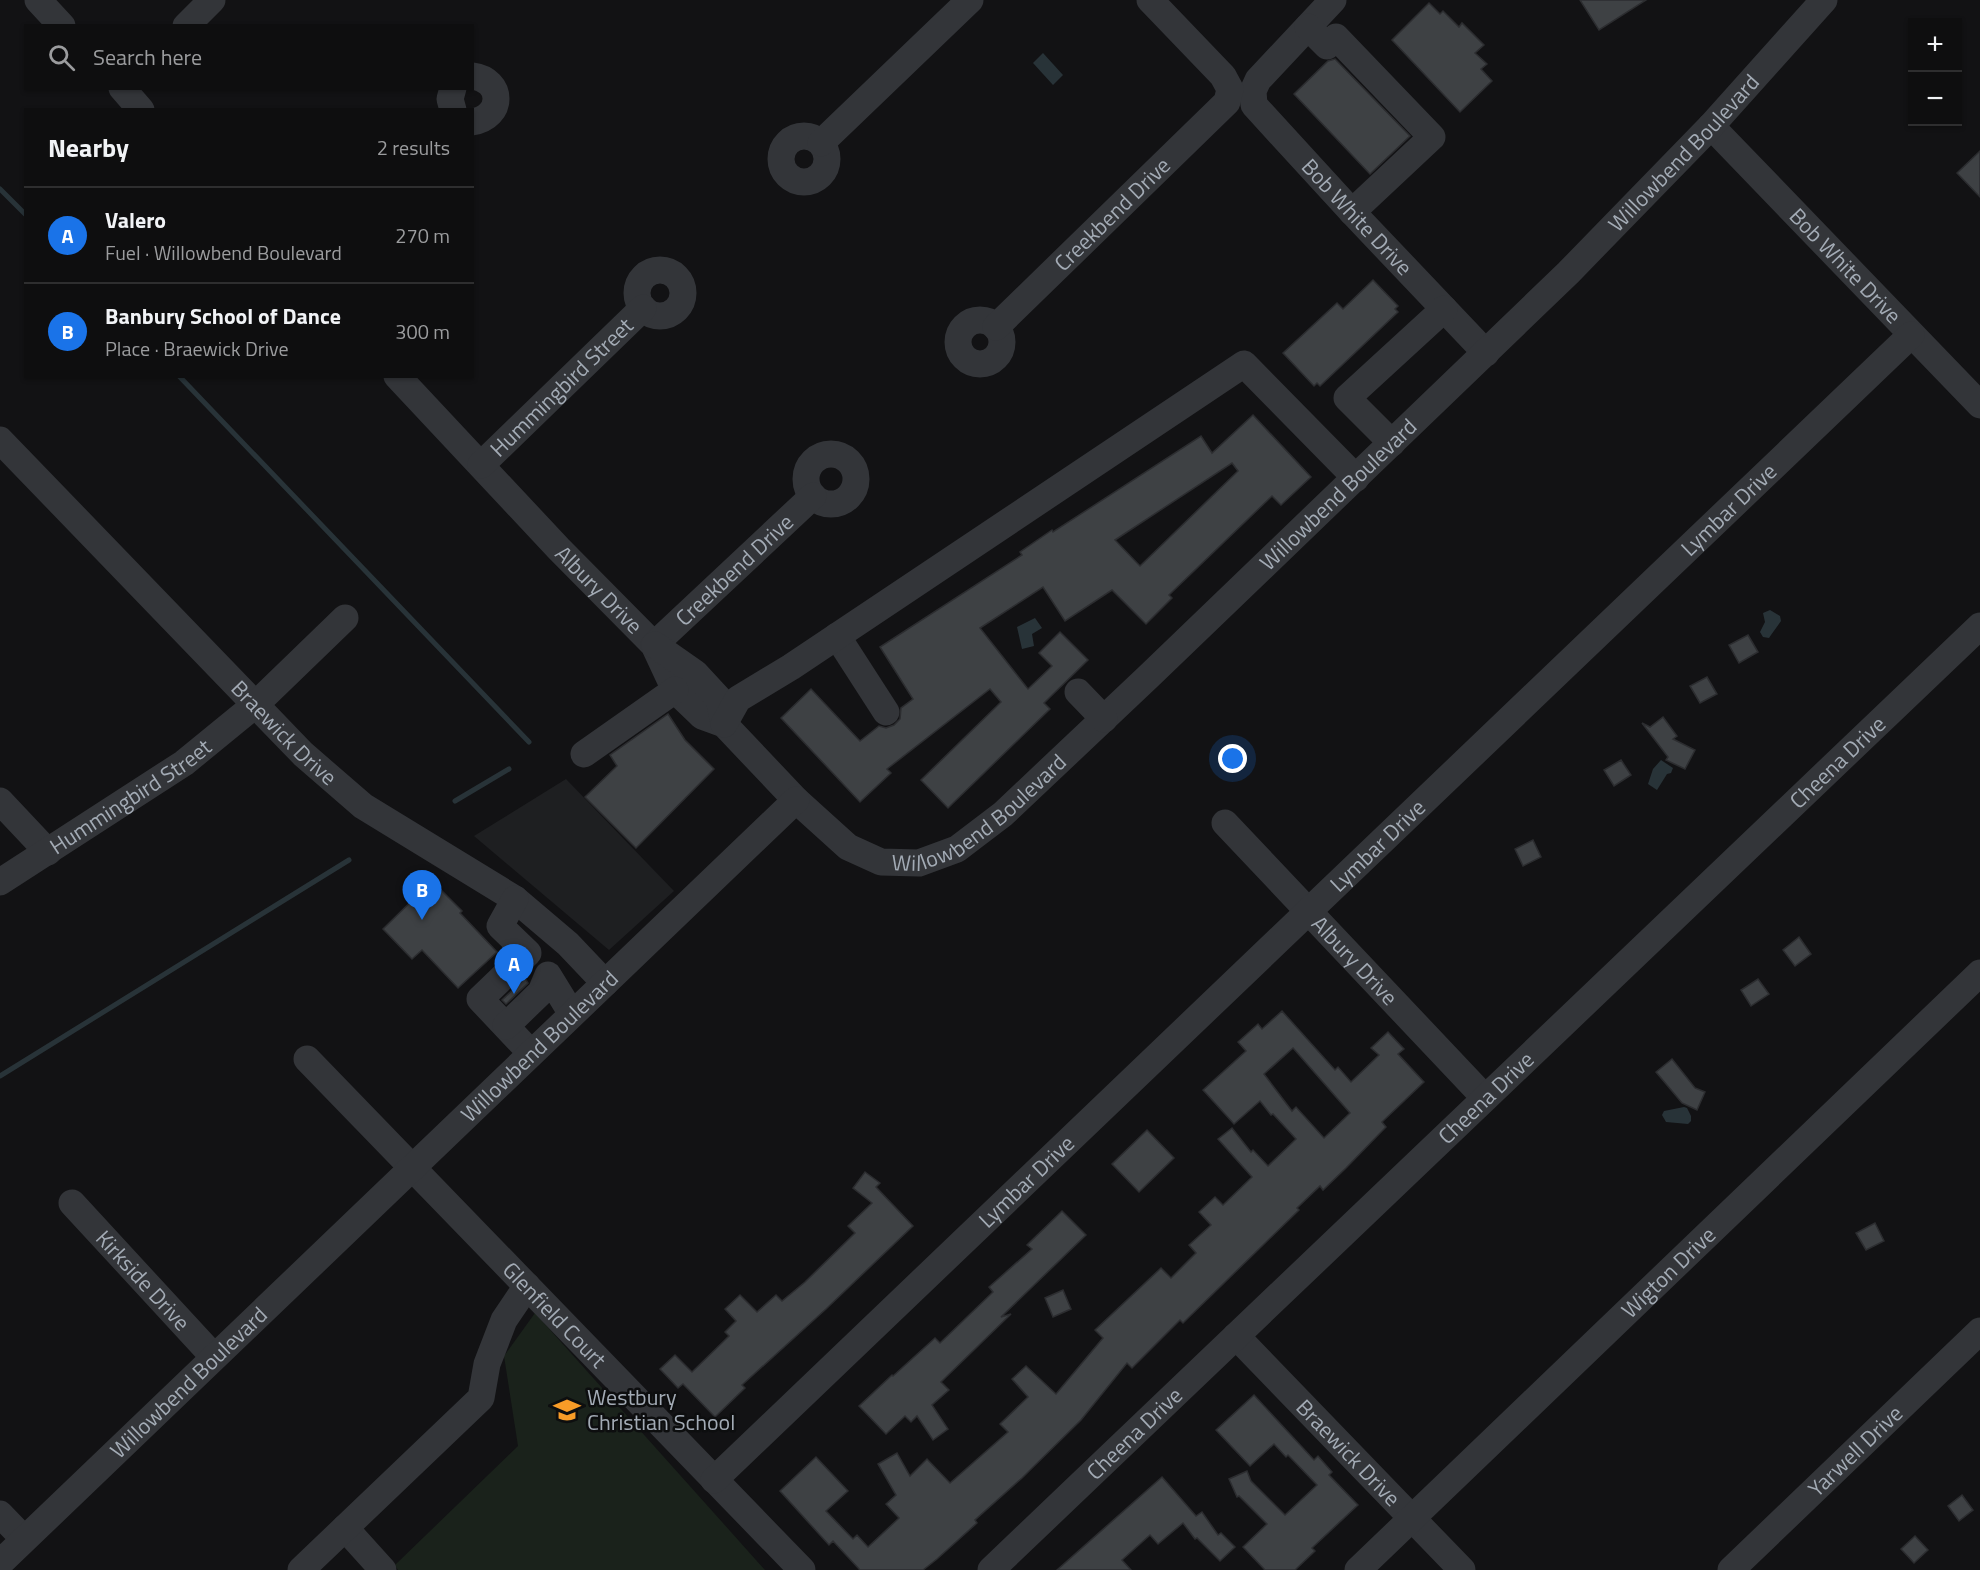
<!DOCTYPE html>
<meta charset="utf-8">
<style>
body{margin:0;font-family:"Titillium Web",sans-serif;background:#1c1c1d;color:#f1f3f6}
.controls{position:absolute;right:18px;top:18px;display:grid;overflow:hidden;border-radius:0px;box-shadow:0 2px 4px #0004}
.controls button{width:54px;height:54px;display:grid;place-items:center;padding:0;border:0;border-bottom:2px solid #2e2e2f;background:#0e0e0f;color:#f1f3f6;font:30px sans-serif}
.you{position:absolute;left:1233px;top:759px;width:21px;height:21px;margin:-15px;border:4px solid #fff;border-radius:50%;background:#1a73e8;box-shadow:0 0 0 9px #1a73e833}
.badge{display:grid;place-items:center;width:39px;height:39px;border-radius:50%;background:#1a73e8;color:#fff;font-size:20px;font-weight:700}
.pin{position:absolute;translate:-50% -50px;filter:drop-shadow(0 2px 3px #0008)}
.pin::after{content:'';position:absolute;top:32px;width:21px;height:18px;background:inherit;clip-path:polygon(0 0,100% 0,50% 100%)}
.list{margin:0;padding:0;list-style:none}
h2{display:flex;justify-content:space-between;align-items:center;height:78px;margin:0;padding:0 24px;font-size:26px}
h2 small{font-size:20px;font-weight:400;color:#9b9c9e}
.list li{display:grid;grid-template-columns:39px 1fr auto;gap:18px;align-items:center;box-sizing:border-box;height:96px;padding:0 24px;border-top:2px solid #2e2e2f}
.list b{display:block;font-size:22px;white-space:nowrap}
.list p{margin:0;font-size:20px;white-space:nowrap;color:#9b9c9e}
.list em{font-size:20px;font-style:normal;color:#9b9c9e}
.icon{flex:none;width:33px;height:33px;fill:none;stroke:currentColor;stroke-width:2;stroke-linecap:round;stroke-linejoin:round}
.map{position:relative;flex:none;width:1980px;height:1570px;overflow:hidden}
.search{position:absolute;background:#0e0e0f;box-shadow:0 2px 4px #0004;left:24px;top:24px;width:450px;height:66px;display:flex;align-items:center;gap:15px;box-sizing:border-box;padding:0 21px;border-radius:0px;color:#9b9c9e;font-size:22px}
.panel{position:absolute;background:#0e0e0f;box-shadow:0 2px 4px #0004;left:24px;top:108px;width:450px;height:270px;border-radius:0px}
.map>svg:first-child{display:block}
.built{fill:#1e1f21}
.green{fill:#1a221b}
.water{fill:#283338}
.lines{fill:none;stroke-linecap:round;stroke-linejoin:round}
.stream{stroke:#283338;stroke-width:5}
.building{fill:#3e4144;stroke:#2c2d30;stroke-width:1.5;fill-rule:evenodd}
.minor{stroke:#333539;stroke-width:27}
.labels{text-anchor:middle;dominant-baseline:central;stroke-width:5;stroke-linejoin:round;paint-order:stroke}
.street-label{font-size:22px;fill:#a3abb5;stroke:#0d0e0f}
.poi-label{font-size:22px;fill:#a3abb5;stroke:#0d0e0f;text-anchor:start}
</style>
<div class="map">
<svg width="1980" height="1570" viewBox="0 0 1980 1570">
<rect width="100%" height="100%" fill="#121214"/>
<path class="built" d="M566,779L674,891L609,950L474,836Z"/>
<path class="green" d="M535,1313L765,1570H398L395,1565L518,1446L504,1356Z"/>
<g class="water">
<path d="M1043,53L1063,75L1053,85L1033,63Z"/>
<path d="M1770,610L1780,616L1781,621L1771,635L1769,638L1763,637L1760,632L1765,622L1763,613Z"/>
<path d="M1035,618L1042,628L1032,634L1034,646L1022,649L1017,627Z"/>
<path d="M1661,760L1673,768L1671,773L1667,774L1657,790L1648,784L1653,769Z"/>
<path d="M1684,1107L1687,1108L1691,1116V1121L1688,1124L1666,1122L1662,1115L1664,1111Z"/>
</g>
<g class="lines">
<g class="stream">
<path d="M0,189L26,215"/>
<path d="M179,376L529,742"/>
<path d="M455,801L509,769"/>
<path d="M0,1076L349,860"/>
</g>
</g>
<g class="building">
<path d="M1580,0H1646L1599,30Z"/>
<path d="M1429,3L1440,14L1443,11L1459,27L1462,23L1484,45L1475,53L1487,64L1481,69L1492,81L1460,112L1392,40Z"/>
<path d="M1335,59L1410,136L1370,174L1294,94L1328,61Z"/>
<path d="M1980,151V197L1957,173Z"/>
<path d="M1373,280L1398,306L1395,309L1398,312L1320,386L1317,383L1314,386L1283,353L1337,303L1343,309Z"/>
<path d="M1253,415L1311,477L1281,505L1272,496L1169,595L1172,598L1146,624L1112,590L1065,621L1043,587L980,628L1028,689L1052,666L1039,653L1060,632L1088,660L1044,703L1050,709L948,808L921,780L1001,702L990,689L887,769L891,773L860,802L781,718L811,689L860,741L879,726L886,728L894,725L900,719L901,708L913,699L880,647L1022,555L1020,552L1052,530L1053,532L1201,436L1212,453ZM1232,463L1238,471L1140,566L1115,540Z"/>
<path d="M1748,635L1758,652L1739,663L1729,645Z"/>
<path d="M1707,677L1717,694L1700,703L1690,686Z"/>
<path d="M668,714L685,740L714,769L636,848L585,797L617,766L610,755Z"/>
<path d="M1663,717L1677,736L1673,739L1695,750L1685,769L1666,760L1668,757L1642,723L1650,727Z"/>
<path d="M1621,760L1631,775L1614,786L1604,770Z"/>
<path d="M1533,840L1541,857L1523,866L1515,849Z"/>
<path d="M432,881L462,911L460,913L497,952L458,988L422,950L412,959L383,929Z"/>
<path d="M1799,937L1811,954L1795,966L1783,950Z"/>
<path d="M525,978L528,983L506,1004L502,1000Z"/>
<path d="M1758,979L1769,994L1751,1006L1741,990Z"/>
<path d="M1282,1011L1335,1070L1338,1067L1351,1082L1379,1055L1371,1048L1388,1032L1404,1049L1398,1054L1424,1082L1382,1122L1386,1127L1346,1168L1323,1190L1320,1186L1297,1208L1299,1210L1183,1323L1180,1320L1132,1368L1127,1363L1081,1420L1022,1478L975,1520L977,1523L937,1559L923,1570H860L833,1541L829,1545L780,1491L816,1457L848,1491L826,1511L853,1539L857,1535L868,1547L899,1518L886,1504L896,1495L878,1464L897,1453L910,1476L927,1459L950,1483L1008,1432L1000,1424L1028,1397L1012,1379L1026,1366L1056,1394L1103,1338L1095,1330L1161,1268L1171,1278L1196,1253L1189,1245L1211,1225L1199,1212L1215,1197L1223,1205L1252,1177L1218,1139L1232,1128L1251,1152L1253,1150L1268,1166L1296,1139L1273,1114L1271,1115L1260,1101L1234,1124L1203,1090L1246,1051L1238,1042L1258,1024L1262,1029ZM1293,1048L1350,1113L1324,1138L1296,1107L1292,1111L1264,1074Z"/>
<path d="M1672,1059L1695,1088L1705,1092L1697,1110L1682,1103L1656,1072Z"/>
<path d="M1147,1130L1174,1158L1139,1192L1112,1164Z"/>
<path d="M865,1172L880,1183L876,1187L913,1226L826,1309L742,1385L745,1388L715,1417L683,1384L678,1388L660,1369L675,1355L692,1372L729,1336L725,1332L736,1321L725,1309L740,1295L757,1312L776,1295L782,1301L805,1282L855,1233L848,1226L872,1203L853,1188Z"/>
<path d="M1062,1211L1086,1235L1001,1317L1011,1314L941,1382L949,1390L932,1405L948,1429L933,1440L917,1416L911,1422L905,1416L886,1434L859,1406L892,1375L893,1376L935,1338L940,1343L993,1292L989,1287L1032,1249L1027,1245Z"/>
<path d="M1875,1223L1884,1241L1866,1250L1856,1233Z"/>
<path d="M1063,1290L1071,1309L1053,1317L1045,1298Z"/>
<path d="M1254,1395L1314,1460L1318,1456L1332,1472L1329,1475L1358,1505L1312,1548L1315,1551L1295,1570H1265L1243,1547L1267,1524L1239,1496L1237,1497L1229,1479L1247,1471L1251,1481L1285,1515L1317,1485L1288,1455L1286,1457L1274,1444L1250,1466L1216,1430Z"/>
<path d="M1162,1477L1196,1516L1202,1512L1218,1535L1221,1533L1235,1547L1220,1561L1197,1538L1195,1539L1183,1523L1158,1544L1150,1535L1122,1560L1131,1570H1057Z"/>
<path d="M1962,1495L1973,1510L1959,1521L1948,1506Z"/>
<path d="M1915,1536L1928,1550L1914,1563L1901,1549Z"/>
</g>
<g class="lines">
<g class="minor">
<path d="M38,0L62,26"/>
<path id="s1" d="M1333,0L1258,80L1253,91L1254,105L1352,212L1486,353"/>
<path d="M186,26L212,0"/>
<path d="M1308,27L1327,46L1336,37L1432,137L1352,212"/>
<path d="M472,76C504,80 504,117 472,122"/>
<path d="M122,88L141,110"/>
<path d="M453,88L450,99L453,110"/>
<path id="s2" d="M1711,126L1980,405"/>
<circle cx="804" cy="159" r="23"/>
<path d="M821,143L970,0"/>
<circle cx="660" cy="293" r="23"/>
<circle cx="980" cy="342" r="22"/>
<path id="s3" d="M996,327L1227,102L1230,89L1223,76L1150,0"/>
<path id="s4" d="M397,376L559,549L654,645L675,690L698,712L702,716L724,724L796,800L848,847L881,862L919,863L957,849L1003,814L1148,677L1568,273L1711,126L1824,0"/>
<path id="s5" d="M0,440L303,754L363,806L515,899L568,944L605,983"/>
<path d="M1392,443L1347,398L1444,309"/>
<circle cx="831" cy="479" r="25"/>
<path id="s6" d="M481,465L643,308"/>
<path d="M837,636L886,712"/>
<path id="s7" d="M654,645L813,496"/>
<path d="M655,645L695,673L719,699L724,724"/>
<path d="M1078,692L1104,719"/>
<path d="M724,724L738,699L791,667L1244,364L1356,478"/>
<path d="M584,754L675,690"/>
<path d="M0,801L48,852"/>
<path id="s8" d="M1225,823L1485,1098"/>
<path id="s9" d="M0,882L184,763L255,705L345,618"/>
<path d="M515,899L500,926L528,953L480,999L531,1053"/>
<path d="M506,1026L541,992L548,975L572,1014"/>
<path id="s10" d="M307,1059L802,1570"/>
<path id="s11" d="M72,1203L214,1357"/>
<path id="s12" d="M1236,1336L1462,1570"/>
<path id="s13" d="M714,1480L1911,335"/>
<path d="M0,1514L24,1539"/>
<path d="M345,1528L383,1570"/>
<path id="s14" d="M0,1563L796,800"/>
<path d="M301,1570L481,1398L487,1364L504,1320L527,1286"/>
<path id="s15" d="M991,1570L1980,626"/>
<path id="s16" d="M1358,1570L1980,973"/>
<path id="s17" d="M1731,1570L1980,1331"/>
</g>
</g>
<defs>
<symbol id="school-bare" viewBox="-9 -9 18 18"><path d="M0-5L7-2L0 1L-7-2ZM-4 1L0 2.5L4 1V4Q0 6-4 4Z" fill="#f89c27" stroke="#0d0e0f" stroke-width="2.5" paint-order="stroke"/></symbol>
</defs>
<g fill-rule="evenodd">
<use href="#school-bare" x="548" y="1391" width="38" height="38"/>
</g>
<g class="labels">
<g class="street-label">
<text stroke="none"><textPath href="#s4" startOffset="1779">Willowbend Boulevard</textPath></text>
<text stroke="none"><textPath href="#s3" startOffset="162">Creekbend Drive</textPath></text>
<text stroke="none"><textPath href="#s1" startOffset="288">Bob White Drive</textPath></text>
<text stroke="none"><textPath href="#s2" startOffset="194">Bob White Drive</textPath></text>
<text stroke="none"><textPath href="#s6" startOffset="112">Hummingbird Street</textPath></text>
<text stroke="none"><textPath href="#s4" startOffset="1293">Willowbend Boulevard</textPath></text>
<text stroke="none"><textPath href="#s13" startOffset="1404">Lymbar Drive</textPath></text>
<text stroke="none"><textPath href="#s7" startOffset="110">Creekbend Drive</textPath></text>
<text stroke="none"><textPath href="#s4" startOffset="294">Albury Drive</textPath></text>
<text stroke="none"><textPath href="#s5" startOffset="408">Braewick Drive</textPath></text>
<text stroke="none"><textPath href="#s15" startOffset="1170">Cheena Drive</textPath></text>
<text stroke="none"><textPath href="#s9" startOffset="156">Hummingbird Street</textPath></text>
<text stroke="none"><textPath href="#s4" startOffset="808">Willowbend Boulevard</textPath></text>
<text stroke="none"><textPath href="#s13" startOffset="918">Lymbar Drive</textPath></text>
<text stroke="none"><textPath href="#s8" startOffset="189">Albury Drive</textPath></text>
<text stroke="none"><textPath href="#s14" startOffset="747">Willowbend Boulevard</textPath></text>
<text stroke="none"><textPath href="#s15" startOffset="684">Cheena Drive</textPath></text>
<text stroke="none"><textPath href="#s13" startOffset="432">Lymbar Drive</textPath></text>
<text stroke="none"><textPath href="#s16" startOffset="430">Wigton Drive</textPath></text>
<text stroke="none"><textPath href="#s11" startOffset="105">Kirkside Drive</textPath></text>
<text stroke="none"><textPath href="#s10" startOffset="356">Glenfield Court</textPath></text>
<text stroke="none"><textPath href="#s14" startOffset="261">Willowbend Boulevard</textPath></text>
<text stroke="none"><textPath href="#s15" startOffset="198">Cheena Drive</textPath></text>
<text stroke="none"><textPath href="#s17" startOffset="172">Yarwell Drive</textPath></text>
<text stroke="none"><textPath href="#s12" startOffset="162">Braewick Drive</textPath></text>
</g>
<g class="poi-label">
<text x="587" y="1397">Westbury<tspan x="587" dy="25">Christian School</tspan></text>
</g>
</g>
</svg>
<div class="controls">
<button>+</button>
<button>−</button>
</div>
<div class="you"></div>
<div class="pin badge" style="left:514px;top:994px">A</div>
<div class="pin badge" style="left:422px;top:920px">B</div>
<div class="search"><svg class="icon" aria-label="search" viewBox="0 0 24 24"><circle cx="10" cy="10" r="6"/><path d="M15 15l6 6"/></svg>Search here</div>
<section class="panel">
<h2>Nearby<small>2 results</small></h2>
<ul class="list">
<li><span class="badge">A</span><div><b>Valero</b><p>Fuel · Willowbend Boulevard</p></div><em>270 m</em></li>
<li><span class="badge">B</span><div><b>Banbury School of Dance</b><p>Place · Braewick Drive</p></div><em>300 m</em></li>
</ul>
</section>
</div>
